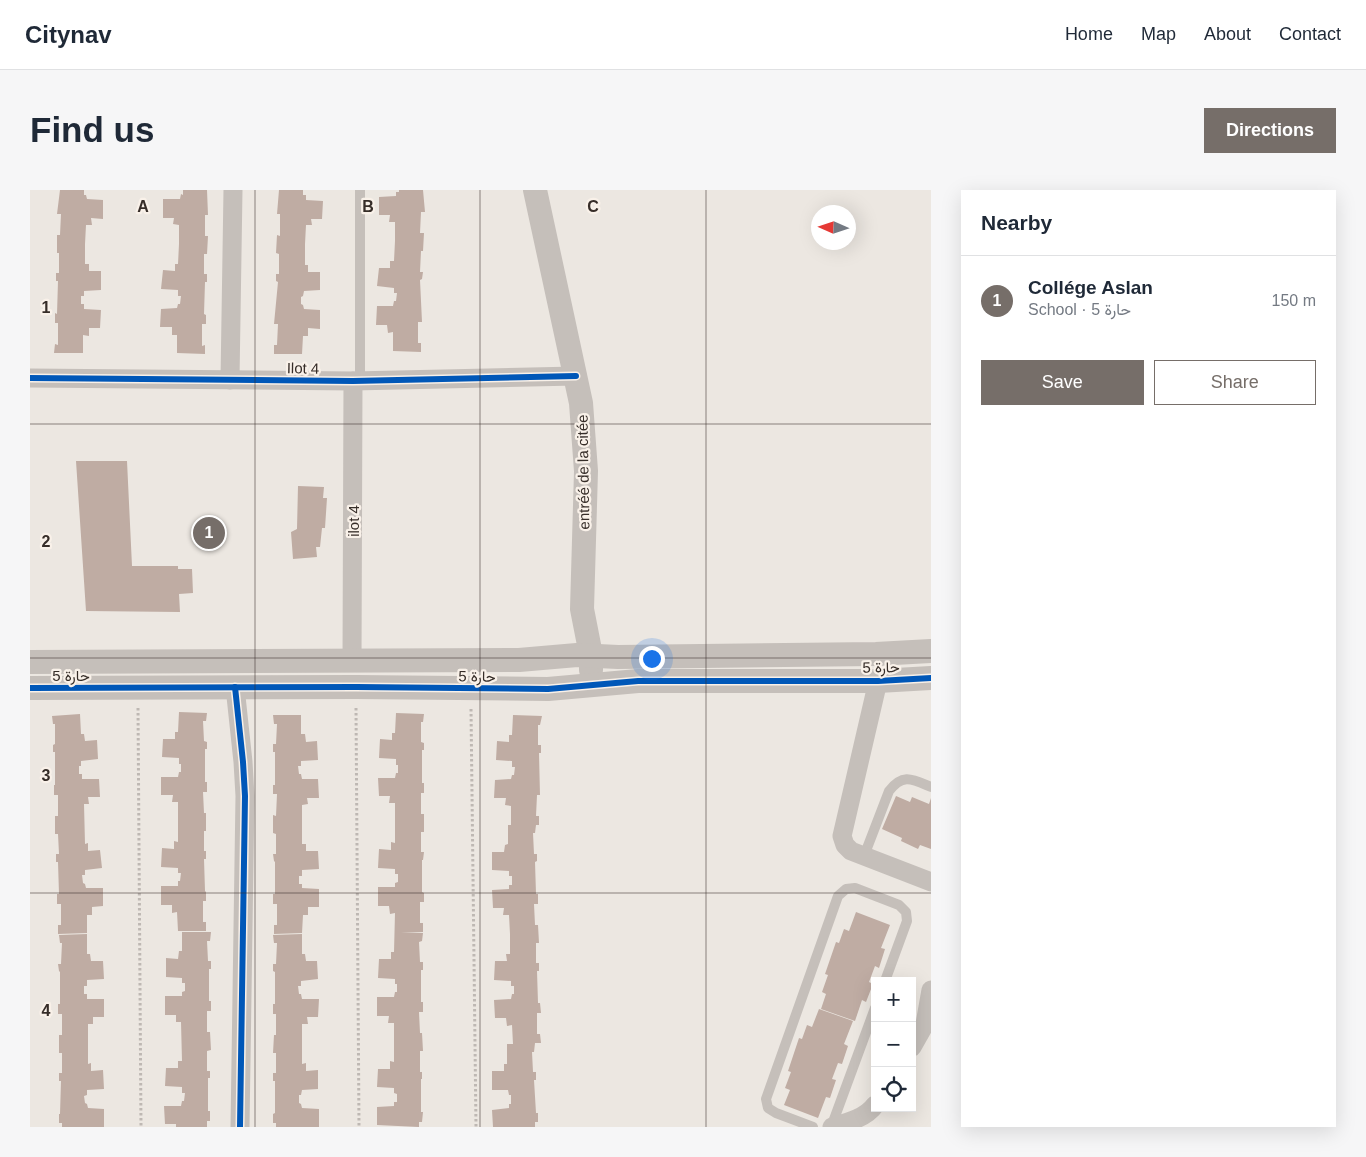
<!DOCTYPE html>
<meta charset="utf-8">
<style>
body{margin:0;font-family:Helvetica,Vazirmatn,sans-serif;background:#f6f6f7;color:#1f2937}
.controls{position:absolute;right:15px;bottom:15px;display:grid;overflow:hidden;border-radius:0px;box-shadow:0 5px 20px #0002}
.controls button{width:45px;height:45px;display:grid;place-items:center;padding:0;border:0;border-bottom:1px solid #e0e1e3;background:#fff;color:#1f2937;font:25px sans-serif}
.compass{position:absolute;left:781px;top:15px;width:45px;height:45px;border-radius:50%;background:#fff;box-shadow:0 5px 20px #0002;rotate:273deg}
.you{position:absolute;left:621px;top:468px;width:18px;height:18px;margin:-12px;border:4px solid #fff;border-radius:50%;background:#1a73e8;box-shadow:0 0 0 8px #1a73e833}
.badge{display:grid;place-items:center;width:32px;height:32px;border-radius:50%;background:#766e69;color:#fff;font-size:16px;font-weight:700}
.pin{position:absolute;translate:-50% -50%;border:2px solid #fff;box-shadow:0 1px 5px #0006}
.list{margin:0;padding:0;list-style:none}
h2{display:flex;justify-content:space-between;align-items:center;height:65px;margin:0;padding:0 20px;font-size:21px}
h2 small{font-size:16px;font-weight:400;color:#747a83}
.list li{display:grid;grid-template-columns:32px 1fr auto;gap:15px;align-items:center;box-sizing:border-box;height:90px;padding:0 20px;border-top:1px solid #e0e1e3}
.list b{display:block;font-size:19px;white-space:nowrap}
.list p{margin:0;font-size:16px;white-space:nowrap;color:#747a83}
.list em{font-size:16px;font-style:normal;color:#747a83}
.actions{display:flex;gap:10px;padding:15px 20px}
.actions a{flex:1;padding:11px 0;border:1px solid #766e69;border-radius:0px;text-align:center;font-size:18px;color:#766e69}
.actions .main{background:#766e69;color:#fff}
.icon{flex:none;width:28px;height:28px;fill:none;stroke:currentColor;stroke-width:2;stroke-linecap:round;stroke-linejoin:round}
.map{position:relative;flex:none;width:901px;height:937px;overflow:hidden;border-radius:0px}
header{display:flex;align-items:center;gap:30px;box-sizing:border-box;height:70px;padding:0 25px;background:#fff;border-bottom:1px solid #e0e1e3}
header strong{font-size:24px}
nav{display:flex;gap:28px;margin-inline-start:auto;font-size:18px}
.intro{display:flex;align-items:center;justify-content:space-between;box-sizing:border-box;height:120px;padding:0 30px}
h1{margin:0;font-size:35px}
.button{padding:12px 22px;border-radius:0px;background:#766e69;color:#fff;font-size:18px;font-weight:700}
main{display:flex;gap:30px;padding:0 30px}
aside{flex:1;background:#fff;border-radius:0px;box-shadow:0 5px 20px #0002}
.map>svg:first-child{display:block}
.building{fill:#bfaca3}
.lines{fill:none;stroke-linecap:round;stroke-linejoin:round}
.path{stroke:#beb8b3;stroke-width:3;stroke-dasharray:2.5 2.5;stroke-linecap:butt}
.service{stroke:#c5bfba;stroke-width:10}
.minor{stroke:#c5bfba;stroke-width:19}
.tertiary{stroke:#c5bfba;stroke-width:24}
.cycleway-casing{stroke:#f9f1e9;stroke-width:9}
.cycleway{stroke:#0057b8;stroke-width:6}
.grid{fill:none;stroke:#362d28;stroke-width:1;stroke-opacity:0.55}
.labels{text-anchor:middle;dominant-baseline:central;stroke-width:4.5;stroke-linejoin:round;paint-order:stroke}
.street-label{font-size:15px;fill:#362d28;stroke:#f9f1e9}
.grid-label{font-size:16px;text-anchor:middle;font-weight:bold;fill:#362d28;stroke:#f9f1e9;stroke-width:4.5;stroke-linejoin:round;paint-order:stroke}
</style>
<header>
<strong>Citynav</strong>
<nav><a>Home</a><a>Map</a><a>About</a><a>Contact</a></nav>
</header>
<div class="intro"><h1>Find us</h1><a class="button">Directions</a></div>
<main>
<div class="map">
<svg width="901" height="937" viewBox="0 0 901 937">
<rect width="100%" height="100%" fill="#ece7e1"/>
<g class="building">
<path d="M30,0H54V5H56L57,9L73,10V29L61,28L62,35H56L55,54V74H59V81H71V100L54,101V106H51V114H54V119L71,120L70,138H59V146L53,145V163H24L25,154L28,155V133H25V123L27,124L28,91H26V83H29V63H27V45H30L31,24H27Z"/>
<path d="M153,0H177L178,25H175V46H178L177,64H174V84H177V92H175L174,124L176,125V134H172V156L175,155V164L147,163V145H142V137H130L131,119L147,118L148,114H150L151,106H148V100L131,99L133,80L145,81V74H148L149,54V35L143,34L144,28H133V9H150L151,4L153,5Z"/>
<path d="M249,0H273V5H276V10L293,11L292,29H281L282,35H276L275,54V75H278V82H290V100L274,101L273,106L271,107V114L273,115L274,119L290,120V139L278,138V146H273L272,164H244V155H247L248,134H244L248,92L246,91V84H249V64L246,63L247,45L250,46V24H247Z"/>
<path d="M369,0H393L395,22H391L390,43H394L393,61H391L390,82H393L392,89L390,90L392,132H388V153H391V162L363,161V142L358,143L357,135H346L347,116H363L364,111H366L367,103H364V98L347,96L349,78H360V71H364L365,51V32H359L360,25H349V7L366,6V2H369Z"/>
<path d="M46,271H97L102,376H148V379H162L163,403L149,404L150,422L56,421Z"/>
<path d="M268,296L294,297L293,308H297L295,338H292L290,357H286L287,367L263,369L261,342L267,339Z"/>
<path d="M149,522L177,523L176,531H173L174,551L177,552V559H175V592H177V602H173L174,623H176V641H174V661H176V669H174L175,701L176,702V711H173V732H176V741H148L147,722L142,723V715H131V696H148V691H150L151,683H148V678L131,677L132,658L144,659V651L148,652V612H142L143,605H131V587H148L149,582H151V574H149V568L132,567L133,549H145V542H148Z"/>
<path d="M366,523L394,524L393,532H391V552L394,553V560H392V593H394V603H391V624H394V642H391V662H394L393,670H392V702L394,703V712H390V733H393V742L371,743H393L392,751L389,752L390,772H393V780H391V812H393V822H389L390,843H392L393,861H390V882H392V889H391V922H393L392,932H389V937L347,935V917L364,916V912H367V904L364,903V898L347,897L348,879H360V871L364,872V833H358L359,826H347V807H364L365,802H367V794H365V789L348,788L349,769H361V762H364L365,723L360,724L359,716H348V697H365V693L368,692V684H365V679L348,678L349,659L361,660V652L365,653V613H359L360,606H349L348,588H365L366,583H368V575H366V569L349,568L350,549L362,550V543H365Z"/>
<path d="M50,524L51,544H54L55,551L67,550L68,569L51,571V576H49V584H52V589H69L70,607H58L59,614H54L55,654L58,653V661L70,660L72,678L55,680V685H52L53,693L55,694L56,698H73V716L62,717V725H57V743L28,744V735H31V714H27V704H29L28,672H26V664H29L28,644H25V626H28V605H24V595H25V562H23V555L25,554V534H23L22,526Z"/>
<path d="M243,525H271V544H275L276,552L287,551L288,570L271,571V576H268L269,584H271L272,589H288L289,608H277L278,614L272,615V654H276V661H288L289,679L272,680V686H269V694H272V698L289,699V717H278V725H273L272,743L244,744V735H247V714H243V704H245V672L244,671L243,664H246V644L243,643V625L246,626L247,604H243V595H245V562H243V554H246L247,534H244Z"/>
<path d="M483,525L512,526L510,535H508V555H511V563H509L510,605H507L506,626H509V635H506L505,643H503L504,664H507V671L505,672L506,704H508V714H504L505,735H508L509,753H506V773H509V781H507L508,813H510L511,823H507V844H510L511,853H505L504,862H502L503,882H506V890H504L506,923H508V932H505V937H463L462,920L479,918V914H481V905H479L478,900H462V881H474V874H477V854H483L482,835L477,836L476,828H465L464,810L481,809L482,804H484V796H481V791L464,790L465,771H477L476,764H480V744L479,725H473L474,718H463L462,700L479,699V695H482V686H479V681L462,680V662H474L475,655L478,654V635H481V616L475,615L476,608H464L465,590L481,589L482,585H484L485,577H482V571L466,570L467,551L479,552V545H482Z"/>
<path d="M866,606L880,612L882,607L899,614L901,608V659L890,655L888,659L871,651L872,648L852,639Z"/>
<path d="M826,722L860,735L851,758L855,759L849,778L845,776L839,792L843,794L836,812L832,810L825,831L791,819L796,804L792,802L798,785L795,784L806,752L809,753L814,739L819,741Z"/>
<path d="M152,742H181L180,751H177L178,771H181V779H179V811H181V821H177V842H180L181,860L177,861V881H180V888H178V921H180V931H177V937H146V934H135L134,916H151L152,911H154L155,903H152V897L135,896L136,878H148V871H152L151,832H146V825H135V806H152V802L155,801V793H152V788L136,787V768L148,769L149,761H152Z"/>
<path d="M57,744V764H60L61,771H73L74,789L57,790V796H54V804H57V809H74V827H63V834H58V874L61,873V881L73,880L74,899L57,900V905L54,906L55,913L57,914L58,918L74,919V937H32V933H29V924H30L31,891H29V883H32V863H29V845H32V824H28V814H30V782L29,781L28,774H31L32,753H30L29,745Z"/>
<path d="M272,744V764H275L276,771H287L288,789L271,791V796H268L269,804H271L272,809H289L288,827H277L278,834H272V874L276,873V881L288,880V899L272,900L271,905H269V913L271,914L272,918L289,919V937H246V933H243V924L245,923V891H243V883H246V863H243L244,845H246V824H243V814H245V782L243,781V774H246L247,753H244L243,745Z"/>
<path d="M789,819L823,831L814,854L818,856L812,874L808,873L802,889L806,890L800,908L796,907L788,928L754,915L760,900L755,898L761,882L758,881L769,848L772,849L777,835L782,837Z"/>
</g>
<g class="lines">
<g class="path">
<path d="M108,518L111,937"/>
<path d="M326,518L329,937"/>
<path d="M441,519L446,937"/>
</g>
<g class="service">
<path d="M330,191V0"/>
<path d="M834,666L859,601C873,583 882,589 901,597"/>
<path d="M783,937L746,923L738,918L736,909L808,706L816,699L825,698L869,715L876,722L877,731L855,791"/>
<path d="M799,937L803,932L845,818"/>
</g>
<g class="minor">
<path d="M0,188L323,191L546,186"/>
<path d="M200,190L203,0"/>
<path d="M322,471L323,191"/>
<path d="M848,491L812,646L815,655L821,661L901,692"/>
<path d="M205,497L213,572L215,606L210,937"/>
<path d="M882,857L895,834L901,800"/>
<path d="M802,937C816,933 836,928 845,915"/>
</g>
<g class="tertiary">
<path d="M505,0L551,213L556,281L552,419L561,465V480"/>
<path d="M0,472L489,470L547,465L588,467L846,464L901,461"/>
<path d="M0,498L326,497L518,499L608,491H848L901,488"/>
</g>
<defs>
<g id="cycleway">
<path d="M0,188L323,191L546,186"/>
<path d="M205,497L213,572L215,606L210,937"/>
<path d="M0,498L326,497L518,499L608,491H848L901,488"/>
</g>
</defs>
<use href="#cycleway" class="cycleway-casing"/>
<use href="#cycleway" class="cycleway"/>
</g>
<path class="grid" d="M225,0V937M450,0V937M676,0V937M0,234H901M0,468H901M0,703H901"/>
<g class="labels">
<g class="street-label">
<text transform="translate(273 178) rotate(1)">Ilot 4</text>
<text transform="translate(553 282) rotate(-91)">entréé de la citée</text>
<text transform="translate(323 331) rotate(-90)">ilot 4</text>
<text transform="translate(851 477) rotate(-1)">حارة 5</text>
<text x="41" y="485">حارة 5</text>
<text transform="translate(447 486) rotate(1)">حارة 5</text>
</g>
</g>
<g class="grid-label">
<text x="113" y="22">A</text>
<text x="338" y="22">B</text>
<text x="563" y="22">C</text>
<text x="16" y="123">1</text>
<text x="16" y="357">2</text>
<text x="16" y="591">3</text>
<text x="16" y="826">4</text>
</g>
</svg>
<div class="controls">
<button>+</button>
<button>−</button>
<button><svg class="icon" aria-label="locate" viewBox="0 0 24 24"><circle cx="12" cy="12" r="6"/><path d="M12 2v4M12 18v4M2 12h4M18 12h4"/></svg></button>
</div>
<svg class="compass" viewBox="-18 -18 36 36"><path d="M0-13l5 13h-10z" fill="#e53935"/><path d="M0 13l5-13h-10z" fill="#747a83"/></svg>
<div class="you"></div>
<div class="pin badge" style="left:179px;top:343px">1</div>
</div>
<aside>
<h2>Nearby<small></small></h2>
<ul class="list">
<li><span class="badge">1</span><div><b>Collége Aslan</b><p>School · حارة 5</p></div><em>150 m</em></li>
</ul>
<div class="actions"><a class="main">Save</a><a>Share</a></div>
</aside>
</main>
